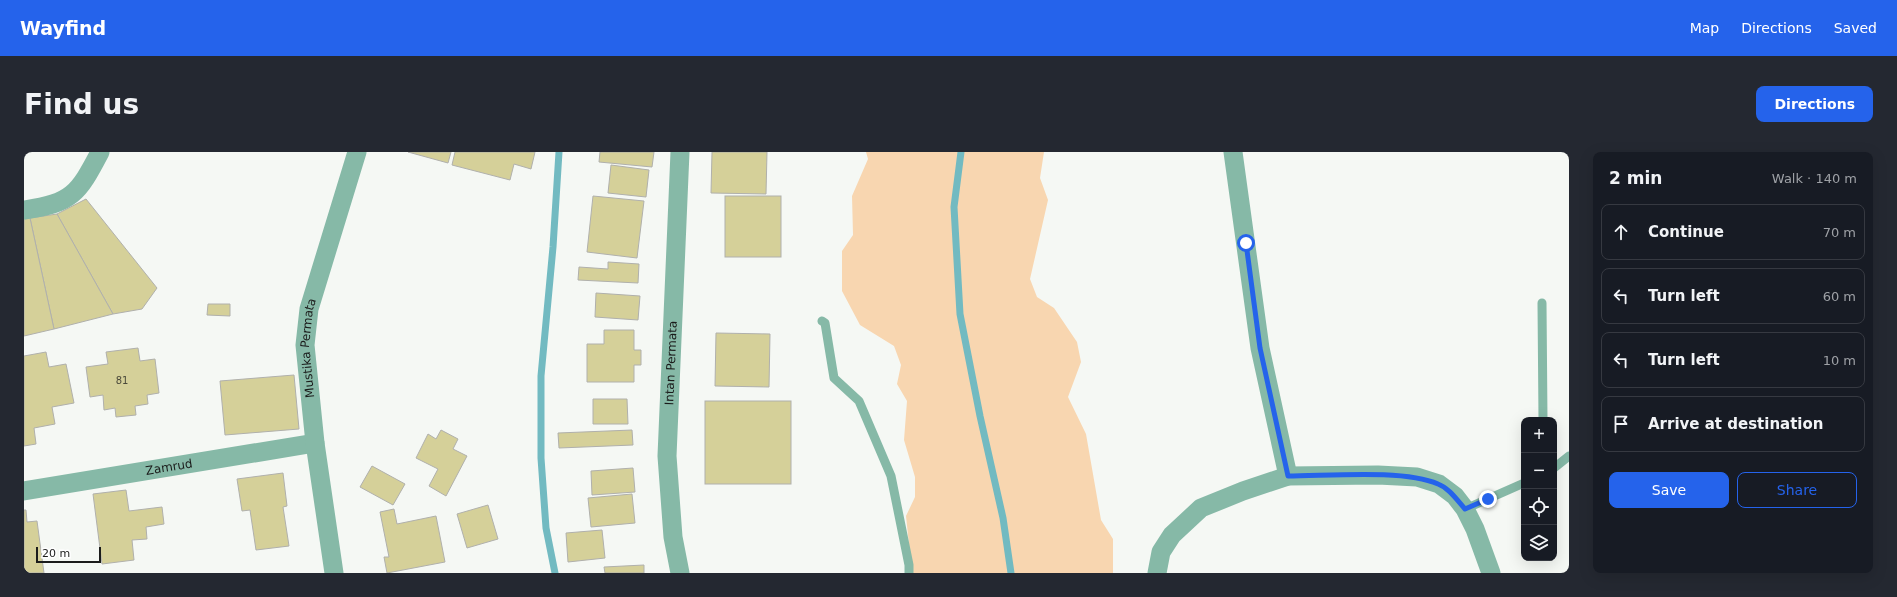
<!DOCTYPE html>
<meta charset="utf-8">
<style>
body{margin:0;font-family:"DejaVu Sans",sans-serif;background:#242831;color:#f1f3f6}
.controls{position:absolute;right:12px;bottom:12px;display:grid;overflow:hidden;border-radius:8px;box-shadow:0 4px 16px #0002}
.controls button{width:36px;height:36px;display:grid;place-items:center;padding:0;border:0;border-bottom:1px solid #363941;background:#171b24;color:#f1f3f6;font:20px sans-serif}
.scale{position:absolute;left:12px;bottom:10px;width:65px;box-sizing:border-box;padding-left:4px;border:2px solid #1b1c1b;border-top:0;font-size:11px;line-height:14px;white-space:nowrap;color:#1b1c1b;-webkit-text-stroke:3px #fff;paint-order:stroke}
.stop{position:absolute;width:12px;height:12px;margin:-9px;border:3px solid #2563eb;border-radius:50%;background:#fff}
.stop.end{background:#2563eb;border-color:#fff;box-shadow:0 1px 4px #0008}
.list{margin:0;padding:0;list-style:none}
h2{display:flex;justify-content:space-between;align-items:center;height:52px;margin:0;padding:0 16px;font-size:17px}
h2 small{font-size:13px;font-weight:400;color:#9ea1a6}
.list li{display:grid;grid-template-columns:26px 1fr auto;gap:12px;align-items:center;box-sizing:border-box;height:56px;margin:0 8px 8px;padding:0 8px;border:1px solid #363941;border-radius:8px}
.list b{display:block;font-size:15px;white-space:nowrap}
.list em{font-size:13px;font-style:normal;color:#9ea1a6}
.actions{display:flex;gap:8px;padding:12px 16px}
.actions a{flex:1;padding:9px 0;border:1px solid #2563eb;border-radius:8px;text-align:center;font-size:14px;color:#2563eb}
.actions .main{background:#2563eb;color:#fff}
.icon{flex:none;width:22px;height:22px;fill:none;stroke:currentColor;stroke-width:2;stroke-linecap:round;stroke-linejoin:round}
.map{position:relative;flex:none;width:1545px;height:421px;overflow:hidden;border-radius:8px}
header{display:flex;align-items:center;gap:24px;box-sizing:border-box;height:56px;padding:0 20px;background:#2563eb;color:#fff}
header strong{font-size:19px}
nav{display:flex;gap:22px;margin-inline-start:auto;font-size:14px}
.intro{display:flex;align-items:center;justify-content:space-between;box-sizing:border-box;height:96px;padding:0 24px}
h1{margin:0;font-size:28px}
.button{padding:10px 18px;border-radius:8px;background:#2563eb;color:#fff;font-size:14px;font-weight:700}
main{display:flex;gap:24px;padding:0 24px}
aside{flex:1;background:#171b24;border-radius:8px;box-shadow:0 4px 16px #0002}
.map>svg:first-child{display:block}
.green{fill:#f8d6b0}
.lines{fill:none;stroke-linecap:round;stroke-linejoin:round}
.stream{stroke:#72bac1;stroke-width:7}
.building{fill:#d5d099;stroke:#b0b0ac}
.service{stroke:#86b9a7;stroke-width:9}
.minor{stroke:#86b9a7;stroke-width:19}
.route{stroke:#2563eb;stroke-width:5}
.labels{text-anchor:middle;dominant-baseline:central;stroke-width:4;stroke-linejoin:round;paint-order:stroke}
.number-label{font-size:10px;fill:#4a493a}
.street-label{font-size:12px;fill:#1b1c1b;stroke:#fff}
</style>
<header>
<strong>Wayfind</strong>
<nav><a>Map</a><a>Directions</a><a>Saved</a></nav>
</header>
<div class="intro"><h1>Find us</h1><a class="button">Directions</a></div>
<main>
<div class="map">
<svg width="1545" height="421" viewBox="0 0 1545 421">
<rect width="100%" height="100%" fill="#f5f8f4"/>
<path class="green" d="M842,0H1020L1016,26L1024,48L1006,127L1013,145L1030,156L1053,190L1057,210L1044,245L1062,282L1077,368L1089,387V421H888L882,364L891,345V325L880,288L883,249L873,232L877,213L870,194L836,173L818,139V99L829,83L828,44L844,7Z"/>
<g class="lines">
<g class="stream">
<path d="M937,0L930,55L936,162L956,264L979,366L987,421"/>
<path d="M531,421L522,376L517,306V224L529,95L535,0"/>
</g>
</g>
<g class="building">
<path d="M384,0H427L424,11Z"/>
<path d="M431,0H511L507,17L490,12L486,28L428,13Z"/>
<path d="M576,0H630L628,15L575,10Z"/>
<path d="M688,0H743L742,42L687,41Z"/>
<path d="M587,13L625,18L622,45L584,41Z"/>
<path d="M569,44L620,49L613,106L563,100Z"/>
<rect x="701" y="44" width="56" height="61"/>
<path d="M62,47L133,136L118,157L89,162L33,62Z"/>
<path d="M33,62L89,162L30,177L6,66Z"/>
<path d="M6,66L30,177L0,184V67Z"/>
<path d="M584,110L615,112L614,131L554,128L555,115L584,117Z"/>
<path d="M572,141L616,144L614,168L571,165Z"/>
<path d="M184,152H206V164L183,163Z"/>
<path d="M580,178H610V198H617V213H610V230H563V192H580Z"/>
<path d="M692,181L746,182L745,235L691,234Z"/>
<path d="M114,196L116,209L131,207L135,241L123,243L124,252L111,254L112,263L92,265L91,256L80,258L79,243L66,245L62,215L84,212L82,200Z"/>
<path d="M22,200L25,215L42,212L50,251L28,255L31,272L10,276L12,292L0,294V204Z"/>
<path d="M270,223L275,277L201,283L196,229Z"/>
<path d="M569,247H603L604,272H569Z"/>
<rect x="681" y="249" width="86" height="83"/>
<path d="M417,278L434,287L429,297L443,304L422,344L405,334L414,317L392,306L404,282L412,287Z"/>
<path d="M608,278L609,293L535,296L534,281Z"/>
<path d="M348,314L381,332L369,353L336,335Z"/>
<path d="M609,316L611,340L568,343L567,319Z"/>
<path d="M259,321L263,354L259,355L265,394L232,398L226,358L218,359L213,327Z"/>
<path d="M102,338L105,359L138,355L140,372L122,375L123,387L108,388L110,408L78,412L69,342Z"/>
<path d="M608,342L611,371L567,375L564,346Z"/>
<path d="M464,353L474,387L443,396L433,362Z"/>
<path d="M370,357L373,372L412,364L421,410L363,421L360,405H365L356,360Z"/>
<path d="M0,358H2L3,370L13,369L20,421H0Z"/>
<path d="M578,378L581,406L544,410L542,381Z"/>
<path d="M620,413V421H581L580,415Z"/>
</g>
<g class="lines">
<g class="service">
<path d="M1518,151L1519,268"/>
<path d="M798,169L801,171L810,226L835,249L867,324L885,413V421"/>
<path d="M1530,316L1545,304"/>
<path d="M1441,357L1500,331"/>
</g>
<g class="minor">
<path d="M1209,0L1236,196L1264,324"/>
<path d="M0,58C48,51 54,42 76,0"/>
<path id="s1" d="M0,339L291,291"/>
<path id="s2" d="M310,421L291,291L281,193L285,157L333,0"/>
<path id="s3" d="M656,421L649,385L643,304L656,0"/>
<path d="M1133,421L1137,400L1148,383L1177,356L1219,339L1264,324L1354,323L1393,325L1415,332L1431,344L1441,357L1451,377L1467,421"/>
</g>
</g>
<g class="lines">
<path class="route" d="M1222,91L1236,196L1264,324C1304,324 1380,317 1414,332C1425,336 1433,348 1441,357L1464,347"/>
</g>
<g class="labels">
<g class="number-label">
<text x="98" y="228">81</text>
</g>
<g class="street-label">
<text stroke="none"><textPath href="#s2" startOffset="227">Mustika Permata</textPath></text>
<text stroke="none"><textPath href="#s3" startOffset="211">Intan Permata</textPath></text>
<text stroke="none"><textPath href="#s1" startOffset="147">Zamrud</textPath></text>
</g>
</g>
</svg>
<div class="controls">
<button>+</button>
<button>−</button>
<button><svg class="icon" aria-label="locate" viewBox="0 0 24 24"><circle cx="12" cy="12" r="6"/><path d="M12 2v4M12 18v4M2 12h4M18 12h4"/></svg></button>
<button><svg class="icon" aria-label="layers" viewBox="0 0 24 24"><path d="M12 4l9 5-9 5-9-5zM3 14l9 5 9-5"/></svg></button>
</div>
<div class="scale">20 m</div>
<div class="stop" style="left:1222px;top:91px"></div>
<div class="stop end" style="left:1464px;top:347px"></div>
</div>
<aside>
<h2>2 min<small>Walk · 140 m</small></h2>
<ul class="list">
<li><svg class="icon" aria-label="ahead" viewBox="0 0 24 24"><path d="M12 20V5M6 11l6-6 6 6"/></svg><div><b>Continue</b></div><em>70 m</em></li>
<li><svg class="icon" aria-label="left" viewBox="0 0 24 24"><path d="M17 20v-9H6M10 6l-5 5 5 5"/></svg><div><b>Turn left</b></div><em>60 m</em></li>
<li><svg class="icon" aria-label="left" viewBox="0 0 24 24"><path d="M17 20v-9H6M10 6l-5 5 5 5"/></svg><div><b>Turn left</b></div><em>10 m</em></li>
<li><svg class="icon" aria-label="arrive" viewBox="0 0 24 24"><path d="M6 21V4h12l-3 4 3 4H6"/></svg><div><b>Arrive at destination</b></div></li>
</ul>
<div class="actions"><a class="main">Save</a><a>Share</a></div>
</aside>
</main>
